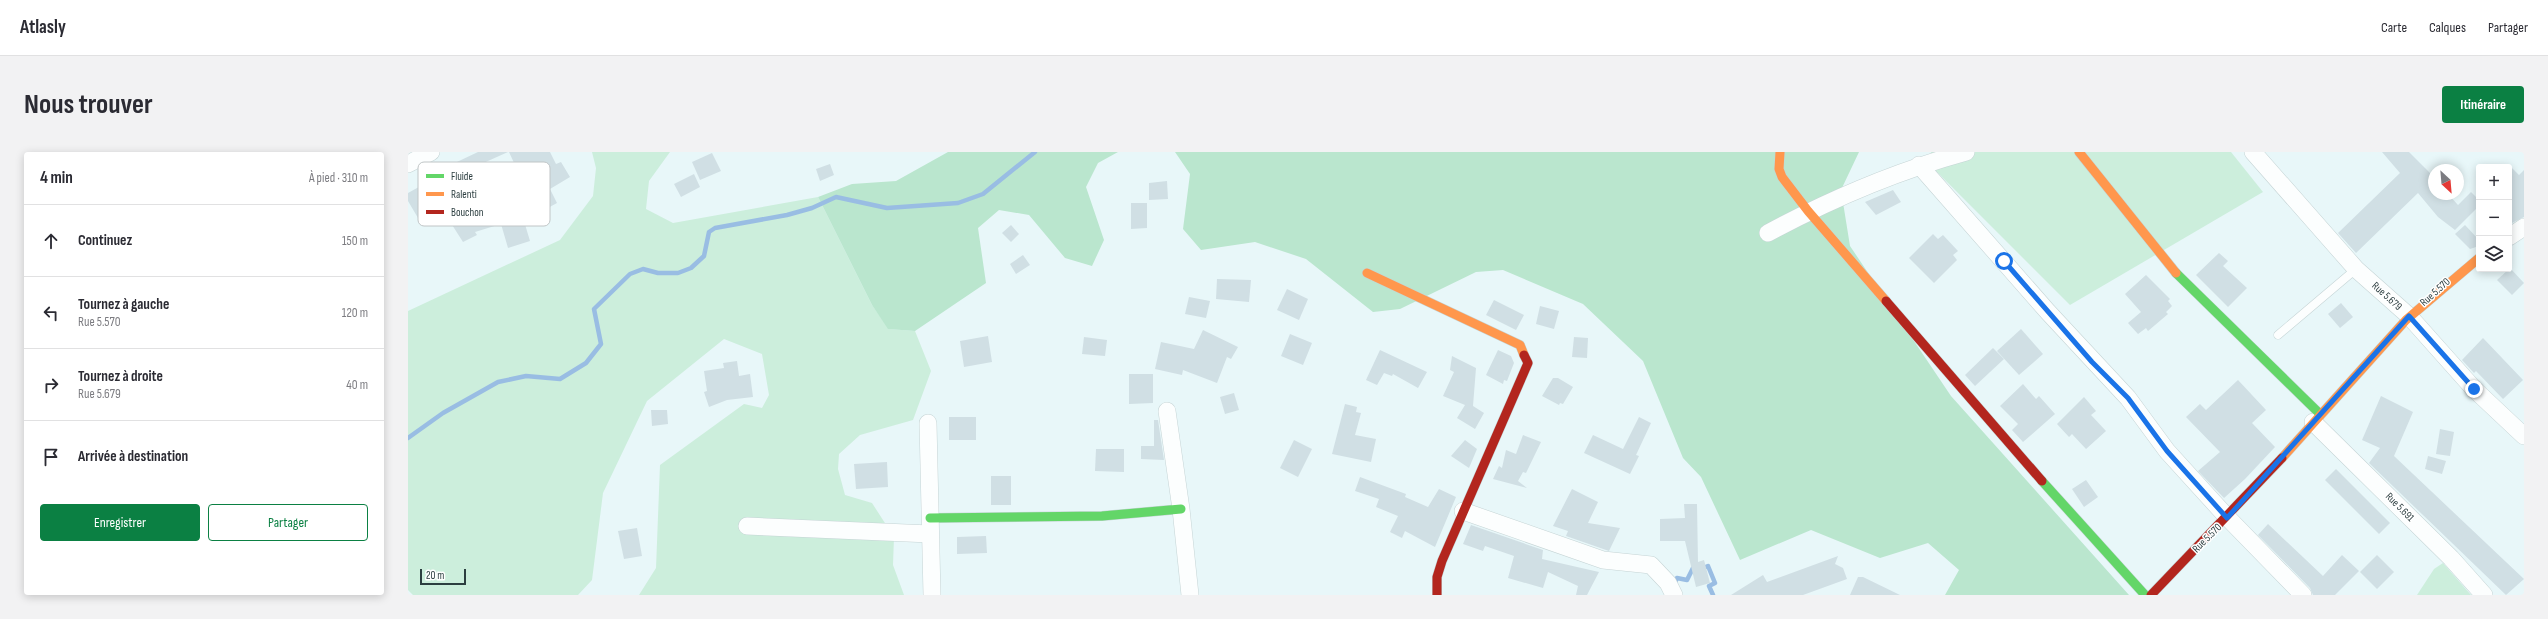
<!DOCTYPE html>
<html lang="fr">
<meta charset="utf-8">
<style>
body{margin:0;font-family:"Sofia Sans Condensed",sans-serif;background:#f2f2f3;color:#2b2b33}
.controls{position:absolute;right:12px;top:12px;display:grid;overflow:hidden;border-radius:4px;box-shadow:0 2px 10px #0003}
.controls button{width:36px;height:36px;display:grid;place-items:center;padding:0;border:0;border-bottom:1px solid #e1e1e2;background:#fff;color:#2b2b33;font:20px sans-serif}
.compass{position:absolute;left:2020px;top:12px;width:36px;height:36px;border-radius:50%;background:#fff;box-shadow:0 2px 10px #0003;rotate:154deg}
.scale{position:absolute;left:12px;bottom:10px;width:46px;box-sizing:border-box;padding-left:4px;border:2px solid #2c3e40;border-top:0;font-size:11px;line-height:14px;white-space:nowrap;color:#2c3e40;-webkit-text-stroke:3px #fff;paint-order:stroke}
.stop{position:absolute;width:12px;height:12px;margin:-9px;border:3px solid #1a73e8;border-radius:50%;background:#fff}
.stop.end{background:#1a73e8;border-color:#fff;box-shadow:0 1px 4px #0008}
.list{margin:0;padding:0;list-style:none}
h2{display:flex;justify-content:space-between;align-items:center;height:52px;margin:0;padding:0 16px;font-size:17px}
h2 small{font-size:13px;font-weight:400;color:#7c7c81}
.list li{display:grid;grid-template-columns:26px 1fr auto;gap:12px;align-items:center;box-sizing:border-box;height:72px;padding:0 16px;border-top:1px solid #e1e1e2}
.list b{display:block;font-size:15px;white-space:nowrap}
.list p{margin:0;font-size:13px;white-space:nowrap;color:#7c7c81}
.list em{font-size:13px;font-style:normal;color:#7c7c81}
.actions{display:flex;gap:8px;padding:12px 16px}
.actions a{flex:1;padding:9px 0;border:1px solid #0b8043;border-radius:4px;text-align:center;font-size:14px;color:#0b8043}
.actions .main{background:#0b8043;color:#fff}
.icon{flex:none;width:22px;height:22px;fill:none;stroke:currentColor;stroke-width:2;stroke-linecap:round;stroke-linejoin:round}
.map{position:relative;flex:none;width:2116px;height:443px;overflow:hidden;border-radius:4px}
header{display:flex;align-items:center;gap:24px;box-sizing:border-box;height:56px;padding:0 20px;background:#fff;border-bottom:1px solid #e1e1e2}
header strong{font-size:19px}
nav{display:flex;gap:22px;margin-inline-start:auto;font-size:14px}
.intro{display:flex;align-items:center;justify-content:space-between;box-sizing:border-box;height:96px;padding:0 24px}
h1{margin:0;font-size:28px}
.button{padding:10px 18px;border-radius:4px;background:#0b8043;color:#fff;font-size:14px;font-weight:700}
main{display:flex;gap:24px;padding:0 24px}
aside{flex:1;background:#fff;border-radius:4px;box-shadow:0 2px 10px #0003}
.map>svg:first-child{display:block}
.green{fill:#cceedc}
.forest{fill:#bae6ce}
.lines{fill:none;stroke-linecap:round;stroke-linejoin:round}
.stream{stroke:#99bde3;stroke-width:4.5}
.building{fill:#d0dfe4}
.lane-casing{stroke:#c5d4d5;stroke-width:9}
.street-casing{stroke:#c5d4d5;stroke-width:18}
.fast-casing{stroke:#c5d4d5;stroke-width:10}
.slow-casing{stroke:#c5d4d5;stroke-width:10}
.jam-casing{stroke:#c5d4d5;stroke-width:10}
.lane{stroke:#fcfefe;stroke-width:8}
.street{stroke:#fcfefe;stroke-width:17}
.fast{stroke:#63d668;stroke-width:9}
.slow{stroke:#ff974d;stroke-width:9}
.jam{stroke:#b3261e;stroke-width:9}
.route{stroke:#1a73e8;stroke-width:5}
.labels{text-anchor:middle;dominant-baseline:central;stroke-width:3;stroke-linejoin:round;paint-order:stroke}
.street-label{font-size:11px;fill:#2c3e40;stroke:#fff}
.key{fill:#fff;stroke:#c0c5c6;stroke-width:1}
.key-label{font-size:11px;fill:#2c3e40}
</style>
<header>
<strong>Atlasly</strong>
<nav><a>Carte</a><a>Calques</a><a>Partager</a></nav>
</header>
<div class="intro"><h1>Nous trouver</h1><a class="button">Itinéraire</a></div>
<main>
<aside>
<h2>4 min<small>À pied · 310 m</small></h2>
<ul class="list">
<li><svg class="icon" aria-label="ahead" viewBox="0 0 24 24"><path d="M12 20V5M6 11l6-6 6 6"/></svg><div><b>Continuez</b></div><em>150 m</em></li>
<li><svg class="icon" aria-label="left" viewBox="0 0 24 24"><path d="M17 20v-9H6M10 6l-5 5 5 5"/></svg><div><b>Tournez à gauche</b><p>Rue 5.570</p></div><em>120 m</em></li>
<li><svg class="icon" aria-label="right" viewBox="0 0 24 24"><path d="M7 20v-9h11M14 6l5 5-5 5"/></svg><div><b>Tournez à droite</b><p>Rue 5.679</p></div><em>40 m</em></li>
<li><svg class="icon" aria-label="arrive" viewBox="0 0 24 24"><path d="M6 21V4h12l-3 4 3 4H6"/></svg><div><b>Arrivée à destination</b></div></li>
</ul>
<div class="actions"><a class="main">Enregistrer</a><a>Partager</a></div>
</aside>
<div class="map">
<svg width="2116" height="443" viewBox="0 0 2116 443">
<rect width="100%" height="100%" fill="#e8f7f9"/>
<g class="green">
<path d="M184,0H262L241,29L238,57L265,71L410,45L464,153L481,177L507,179L523,219L505,268L452,283L431,302L430,317L437,343L464,351L486,385L485,413L496,443H231L248,416L252,313L336,252L354,256L361,243L354,202L316,187L239,249L195,341L184,428L170,443H5L0,438V159L152,88L185,44L188,16Z"/>
<path d="M1523,0H1823L1855,40L1662,153L1521,12Z"/>
<path d="M2035,411L2063,443H2009L2026,417Z"/>
</g>
<g class="forest">
<path d="M540,0H710L690,11L678,35L696,88L684,114L657,106L621,63L591,58L570,76L578,131L507,179L480,177L464,153L410,45L444,32L488,29Z"/>
<path d="M767,0H1451L1433,38L1442,94L1543,244L1721,443H1537L1551,418L1520,391L1472,406L1403,378L1332,408L1293,325L1275,306L1235,209L1175,152L1095,118L1068,120L992,157L965,160L898,107L847,90L793,98L775,77L782,22Z"/>
</g>
<g class="lines">
<g class="stream">
<path d="M0,286L35,261L90,230L118,224L152,227L178,211L193,192L186,157L222,122L235,117L250,121H270L283,116L296,104L301,80L307,76L379,63L404,56L428,45L479,56L550,51L575,42L627,0"/>
<path d="M1266,432L1269,426L1279,428L1285,416L1291,418L1300,414L1307,431L1301,434L1305,443"/>
</g>
</g>
<g class="building">
<path d="M70,0H100L71,13L77,27L51,39L62,60L112,44L104,29L112,24L101,0H142L148,12L153,10L162,25L142,37L149,51L116,69L122,89L100,96L93,72L67,80L69,83L55,90L32,54L10,66L0,49V41L36,21L34,17Z"/>
<path d="M1974,0H2001L2026,25V42H2040L2050,53L2063,40L2071,48V54L2047,78L2030,65L2010,41L1948,101L1930,81L1992,21Z"/>
<path d="M304,1L313,19L292,28L284,10Z"/>
<path d="M422,12L426,23L412,29L408,17Z"/>
<path d="M2101,13L2111,23L2116,18V65L2102,72Z"/>
<path d="M286,22L292,35L273,45L266,32Z"/>
<path d="M759,29L760,47L741,48V31Z"/>
<path d="M1485,38L1493,50L1468,63L1457,50Z"/>
<path d="M723,51H739V76L723,77Z"/>
<path d="M603,73L611,82L603,90L594,81Z"/>
<path d="M2057,73L2071,88V94L2062,97L2047,82Z"/>
<path d="M1525,82L1530,87L1535,83L1550,99L1545,103L1549,108L1526,131L1501,106Z"/>
<path d="M1811,101L1820,109L1815,114L1839,136L1820,155L1788,123Z"/>
<path d="M615,103L622,113L608,122L602,112Z"/>
<path d="M2102,116L2116,131L2104,143L2089,128Z"/>
<path d="M1738,123L1762,147L1760,149L1764,154L1758,160L1760,162L1740,179L1738,176L1730,182L1720,171L1733,160L1717,142Z"/>
<path d="M809,127L843,128L841,150L808,147Z"/>
<path d="M879,137L900,147L891,168L869,158Z"/>
<path d="M781,145L802,149L798,166L777,162Z"/>
<path d="M1086,148L1116,163L1108,178L1078,163Z"/>
<path d="M1933,151L1945,165L1932,176L1920,162Z"/>
<path d="M1132,154L1151,159L1146,177L1128,172Z"/>
<path d="M1613,177L1635,202L1611,223L1589,199Z"/>
<path d="M795,178L830,195L823,207L819,205L809,231L775,218L774,223L747,217L753,190L786,197Z"/>
<path d="M882,182L904,191L895,213L873,204Z"/>
<path d="M580,184L584,210L556,215L552,189Z"/>
<path d="M676,185L699,188L697,204L674,202Z"/>
<path d="M1166,185L1180,186L1179,206L1164,205Z"/>
<path d="M2075,186L2115,228L2095,247L2068,219L2066,221L2054,208Z"/>
<path d="M1585,196L1596,207L1567,234L1557,223Z"/>
<path d="M972,198L1019,220L1010,236L985,222L984,224L976,221L969,233L958,228Z"/>
<path d="M1090,198L1103,204L1106,211L1099,229L1096,228L1095,232L1078,223Z"/>
<path d="M1044,204L1068,216L1065,254L1076,261L1067,277L1049,266L1057,253L1035,244L1046,220L1042,218Z"/>
<path d="M329,209L331,224L342,222L345,245L319,248L301,255L296,240L299,239L296,219L316,216L315,211Z"/>
<path d="M721,222H745V251L721,252Z"/>
<path d="M1145,226H1150L1165,235L1155,252L1152,251L1151,253L1134,244Z"/>
<path d="M1830,228L1858,258L1844,271L1867,295L1837,327L1816,346L1790,319L1812,300L1778,265L1792,252L1798,258Z"/>
<path d="M1615,232L1628,247L1631,244L1647,262L1615,290L1604,278L1610,272L1592,254Z"/>
<path d="M826,241L831,258L817,262L812,245Z"/>
<path d="M1973,244L2005,260L1986,304L2116,427L2098,443L1961,311L1972,296L1954,288Z"/>
<path d="M1676,245L1688,259L1683,263L1698,279L1678,297L1664,282L1661,285L1649,272Z"/>
<path d="M937,252L949,255L948,260L953,261L947,283L968,287L963,310L924,302Z"/>
<path d="M243,258H259L260,272L244,274Z"/>
<rect x="541" y="265" width="27" height="23"/>
<path d="M1231,265L1243,271L1228,303L1231,304L1222,322L1176,301L1185,283L1215,297Z"/>
<path d="M746,268H750L756,308L733,307V294H746Z"/>
<path d="M2032,277L2046,280L2042,304L2028,302Z"/>
<path d="M1115,283L1133,290L1118,321L1115,320L1110,329L1119,336L1085,327L1091,314L1094,316L1098,298L1108,302Z"/>
<path d="M886,288L904,297L890,325L872,316Z"/>
<path d="M1057,288L1069,297L1061,316L1043,304Z"/>
<path d="M688,297H716V320L687,319Z"/>
<path d="M2020,304L2038,309L2034,322L2017,317Z"/>
<path d="M479,310L480,335L448,337L446,312Z"/>
<path d="M1928,317L1982,371L1971,382L1917,328Z"/>
<rect x="583" y="324" width="20" height="29"/>
<path d="M952,325L998,342L997,345L1020,355L1031,337L1048,345L1027,395L997,379L994,386L982,380L990,364L968,355L971,347L947,339Z"/>
<path d="M1678,328L1690,345L1676,355L1664,337Z"/>
<path d="M1164,337L1190,350L1180,371L1212,376L1201,399L1158,384L1160,379L1145,374Z"/>
<path d="M1276,352H1289L1290,410L1296,408L1302,431L1288,435L1277,389H1252V367L1277,366Z"/>
<path d="M1860,372L1915,424L1934,403L1951,419L1927,443H1905L1902,436L1850,383Z"/>
<path d="M1063,373L1135,398L1134,407L1191,420L1179,443H1168L1170,434L1140,420L1135,436L1100,426L1106,404L1077,394L1075,399L1055,392Z"/>
<path d="M229,376L234,404L216,407L210,379Z"/>
<path d="M578,384L579,401L549,402V385Z"/>
<path d="M1969,403L1986,420L1969,437L1952,420Z"/>
<path d="M1430,404L1427,412L1435,416L1439,427L1395,443H1323L1355,423L1359,430Z"/>
<path d="M1450,425H1455L1492,443H1442Z"/>
</g>
<g class="lines">
<defs>
<path id="lane" d="M1870,183L1948,117"/>
<g id="street">
<path d="M1845,0L1948,117L2001,164L2066,237L2116,284"/>
<path d="M0,12L23,0"/>
<path d="M1511,13L1640,160L1720,246L1759,299L1819,365L1895,443"/>
<path d="M1360,81C1423,47 1489,19 1558,0"/>
<path d="M2101,85L2116,75"/>
<path d="M759,259L773,357L782,443"/>
<path d="M1905,270L2043,406L2076,443"/>
<path d="M520,271L524,443"/>
<path d="M1055,359L1195,408L1243,413L1260,431L1266,443"/>
<path d="M339,374L522,382"/>
</g>
<g id="fast">
<path d="M1768,121L1912,262"/>
<path d="M1634,329L1737,443"/>
<path d="M522,366L694,364L773,357"/>
</g>
<g id="slow">
<path d="M1372,0L1371,17L1374,25L1400,59L1478,149"/>
<path d="M1671,0L1768,121"/>
<path d="M959,121L1112,193L1116,203"/>
<path d="M1874,306L1998,168L2071,106"/>
</g>
<g id="jam">
<path d="M1478,149L1634,329"/>
<path d="M1029,443V425L1034,409L1120,211L1116,203"/>
<path d="M1743,443L1874,306"/>
</g>
</defs>
<use href="#lane" class="lane-casing"/>
<use href="#street" class="street-casing"/>
<use href="#fast" class="fast-casing"/>
<use href="#slow" class="slow-casing"/>
<use href="#jam" class="jam-casing"/>
<use href="#lane" class="lane"/>
<use href="#street" class="street"/>
<use href="#fast" class="fast"/>
<use href="#slow" class="slow"/>
<use href="#jam" class="jam"/>
</g>
<g class="lines">
<path class="route" d="M1596,109L1684,210L1720,246L1759,299L1819,366L2001,164L2066,237"/>
</g>
<g class="labels">
<g class="street-label">
<text transform="translate(2027 140) rotate(-42)">Rue 5.570</text>
<text transform="translate(1979 144) rotate(42)">Rue 5.679</text>
<text transform="translate(1992 355) rotate(45)">Rue 5.691</text>
<text transform="translate(1799 386) rotate(-45)">Rue 5.570</text>
</g>
</g>
<rect x="10" y="10" width="132" height="64" rx="6" class="key"/>
<rect x="18" y="22" width="18" height="4" fill="#63d668"/>
<rect x="18" y="40" width="18" height="4" fill="#ff974d"/>
<rect x="18" y="58" width="18" height="4" fill="#b3261e"/>
<g class="key-label">
<text x="43" y="28">Fluide</text>
<text x="43" y="46">Ralenti</text>
<text x="43" y="64">Bouchon</text>
</g>
</svg>
<div class="controls">
<button>+</button>
<button>−</button>
<button><svg class="icon" aria-label="layers" viewBox="0 0 24 24"><path d="M12 4l9 5-9 5-9-5zM3 14l9 5 9-5"/></svg></button>
</div>
<svg class="compass" viewBox="-18 -18 36 36"><path d="M0-13l5 13h-10z" fill="#e53935"/><path d="M0 13l5-13h-10z" fill="#7c7c81"/></svg>
<div class="scale">20 m</div>
<div class="stop" style="left:1596px;top:109px"></div>
<div class="stop end" style="left:2066px;top:237px"></div>
</div>
</main>
